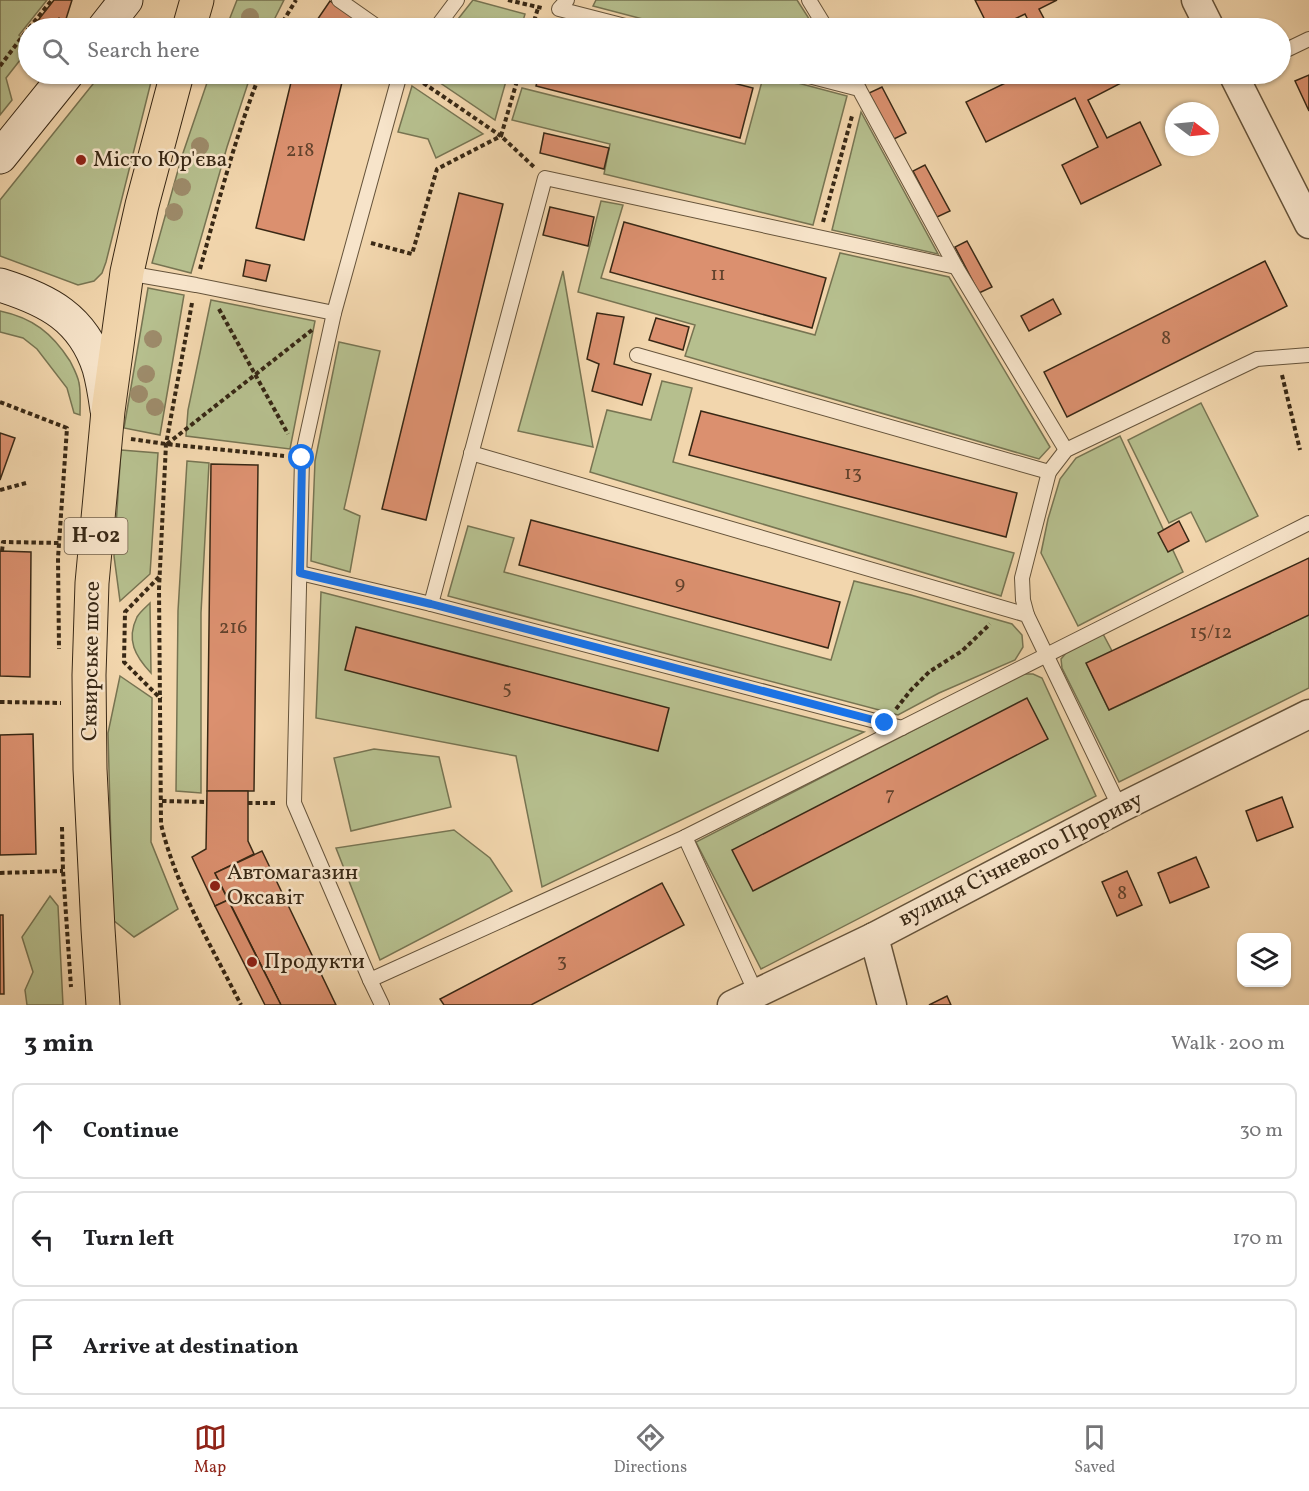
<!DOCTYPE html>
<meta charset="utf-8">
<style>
body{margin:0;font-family:Vollkorn,serif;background:#f2f2f2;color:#202124}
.controls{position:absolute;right:18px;bottom:18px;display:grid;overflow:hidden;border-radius:12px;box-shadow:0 2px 4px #0004}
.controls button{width:54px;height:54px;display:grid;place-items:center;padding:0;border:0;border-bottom:2px solid #e0e0e0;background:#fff;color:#202124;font:30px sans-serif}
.compass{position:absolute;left:1165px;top:102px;width:54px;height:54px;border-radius:50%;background:#fff;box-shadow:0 2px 4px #0004;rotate:106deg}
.stop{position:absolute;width:18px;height:18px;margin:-14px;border:4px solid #1a73e8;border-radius:50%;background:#fff}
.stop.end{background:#1a73e8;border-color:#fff;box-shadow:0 2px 6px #0008}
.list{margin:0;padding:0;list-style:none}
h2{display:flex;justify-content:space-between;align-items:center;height:78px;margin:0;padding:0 24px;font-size:26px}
h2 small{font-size:20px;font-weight:400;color:#757577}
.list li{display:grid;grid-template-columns:39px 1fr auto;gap:18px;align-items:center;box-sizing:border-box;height:96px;margin:0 12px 12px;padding:0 12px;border:2px solid #e0e0e0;border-radius:12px}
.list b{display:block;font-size:22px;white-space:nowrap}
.list em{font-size:20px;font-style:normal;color:#757577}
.icon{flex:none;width:33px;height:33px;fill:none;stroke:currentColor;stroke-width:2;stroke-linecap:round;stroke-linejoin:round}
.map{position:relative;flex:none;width:1309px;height:1005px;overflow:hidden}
.search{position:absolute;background:#fff;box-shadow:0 2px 4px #0004;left:18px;right:18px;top:18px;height:66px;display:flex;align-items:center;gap:15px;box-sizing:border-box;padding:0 21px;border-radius:33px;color:#757577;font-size:22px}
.sheet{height:402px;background:#fff}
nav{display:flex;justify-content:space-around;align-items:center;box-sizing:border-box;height:84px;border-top:2px solid #e0e0e0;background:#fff;font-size:16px;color:#757577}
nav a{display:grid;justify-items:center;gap:3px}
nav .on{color:#8f2418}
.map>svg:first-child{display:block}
.green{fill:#b6bf8e;stroke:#777452;stroke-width:1.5}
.building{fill:#db906f;stroke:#382815;stroke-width:1.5}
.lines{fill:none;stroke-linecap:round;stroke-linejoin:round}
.lane-casing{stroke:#66543b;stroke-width:16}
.street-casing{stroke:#66543b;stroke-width:31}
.secondary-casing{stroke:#382815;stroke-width:35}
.primary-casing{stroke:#382815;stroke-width:35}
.path{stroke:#382815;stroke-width:4;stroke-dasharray:4.5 3;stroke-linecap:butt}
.lane{stroke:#f7e4ca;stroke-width:14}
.street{stroke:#f7e4ca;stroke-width:28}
.secondary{stroke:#f7e4ca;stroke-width:33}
.primary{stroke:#f2d6ad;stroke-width:33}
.tree{fill:#9d8b6a}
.route{stroke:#1a73e8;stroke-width:8}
.poi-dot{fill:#8f2418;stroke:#f7e4ca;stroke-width:2}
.labels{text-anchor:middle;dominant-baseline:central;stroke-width:5;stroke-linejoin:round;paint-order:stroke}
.number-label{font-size:20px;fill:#61422c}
.shield{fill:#f7e4ca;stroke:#71604b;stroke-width:1.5}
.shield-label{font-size:21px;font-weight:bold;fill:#382815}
.poi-label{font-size:22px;fill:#382815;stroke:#f7e4ca;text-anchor:start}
.street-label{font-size:22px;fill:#382815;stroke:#f7e4ca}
</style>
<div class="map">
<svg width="1309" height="1005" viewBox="0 0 1309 1005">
<rect width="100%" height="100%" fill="#f2d6ad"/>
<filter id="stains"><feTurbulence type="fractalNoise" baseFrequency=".00333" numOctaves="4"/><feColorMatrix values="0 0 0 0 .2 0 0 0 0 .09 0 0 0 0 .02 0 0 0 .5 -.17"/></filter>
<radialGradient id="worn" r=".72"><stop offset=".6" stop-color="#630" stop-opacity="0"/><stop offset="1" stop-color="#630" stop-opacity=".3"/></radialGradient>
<g class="green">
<path d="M0,0H47L19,35L28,42V50L6,78L12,100L0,115Z"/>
<path d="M237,0H284L270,28H226Z"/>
<path d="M473,0L525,14L521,28H451Z"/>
<path d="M596,0H797L815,28H677L593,6Z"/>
<path d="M101,74H153L106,262L102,273L94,281L78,285L0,256V200Z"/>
<path d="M210,74H251L227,147L191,273L152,263L182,156Z"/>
<path d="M429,74H508L495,120L430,76Z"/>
<path d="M764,74L847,96L813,225L604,174L610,144L512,120L522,88L745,144Z"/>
<path d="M412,86L483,134L436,158L428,139L398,132Z"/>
<path d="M861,112L938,254L832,230Z"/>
<path d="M601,201L623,205L601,278L815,335L840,253L949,277L1050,447L1039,459L685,356L695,325L578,292Z"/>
<path d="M563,271L593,447L518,431Z"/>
<path d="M148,288L184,295L160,435L124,428Z"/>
<path d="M211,300L315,321L290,449L186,436L188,410Z"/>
<path d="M0,311C33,318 52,333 70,361C73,367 78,376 79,383C81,393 80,405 80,415L74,413L67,388L37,349L23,338L0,332Z"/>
<path d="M339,342L380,351L344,509L360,516L350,572L311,561L315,461Z"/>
<path d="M662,381L692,388L673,462L1014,553L1001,596L590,472L607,410L651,420Z"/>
<path d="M1201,403L1258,516L1206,542L1191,512L1169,523L1128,440Z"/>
<path d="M1120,436L1183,572L1078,626L1041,553L1048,519L1060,479L1076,458Z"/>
<path d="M121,450L158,453L150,574L120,601L114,556Z"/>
<path d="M187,461L209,463L201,613V793L176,791L178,611Z"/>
<path d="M468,526L514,538L504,572L831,660L854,581L911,595L1012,624L1022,635L1023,647L1015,660L939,693L898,715L448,596Z"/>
<path d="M321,592L864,732L542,887L516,756L316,718Z"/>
<path d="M150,603L151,673C135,656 126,640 137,617C140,612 146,607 150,603Z"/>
<path d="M1309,615V688L1119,782L1062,668L1061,659L1066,653L1103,634L1112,651L1087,664L1109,710Z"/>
<path d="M1023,674H1033L1042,678L1096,796L761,969L696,842Z"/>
<path d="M120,676L152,698L151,842L178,909L134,937L113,920L108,733Z"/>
<path d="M374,749L439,757L451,807L351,831L334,758Z"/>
<path d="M454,830L490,858L512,891L380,960L336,848Z"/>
<path d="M50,896L58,906L63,1005H27L25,990L33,972L22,937Z"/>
</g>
<g class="building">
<path d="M54,0H72L66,19L63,22L59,18L50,28H32Z"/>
<path d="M975,0H1057L1039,9L1049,28H1032L1025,14L996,28H989Z"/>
<path d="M330,1L356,19L354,28H324L313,26Z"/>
<path d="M293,74H344L304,240L256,228Z"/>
<path d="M539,74H698L753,88L740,138L536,86Z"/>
<path d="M1024,74H1124L1127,80L1088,100L1107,138L1140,122L1161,165L1081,204L1062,165L1098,147L1075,98L986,142L966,102Z"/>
<path d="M1309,75V111L1295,81Z"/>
<path d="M882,87L906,133L894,139L869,93Z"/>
<path d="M544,133L609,148L604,169L540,153Z"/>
<path d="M925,165L950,211L937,217L913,171Z"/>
<path d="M459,193L503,204L426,520L382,509Z"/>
<path d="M550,207L594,217L588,246L543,235Z"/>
<path d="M624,222L826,278L812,328L610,272Z"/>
<path d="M967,241L992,287L979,293L955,247Z"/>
<path d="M246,260L270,265L266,281L243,276Z"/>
<path d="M1265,261L1287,306L1067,417L1044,372Z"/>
<path d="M1053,299L1061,314L1029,331L1021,316Z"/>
<path d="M597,313L624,317L614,364L651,374L642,405L592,391L599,364L587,359Z"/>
<path d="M656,318L689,327L683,350L649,340Z"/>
<path d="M701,411L1017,493L1006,537L689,455Z"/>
<path d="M0,433L15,438L0,480Z"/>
<path d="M211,464L258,465L254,791H207Z"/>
<path d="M531,520L840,602L828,648L519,565Z"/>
<path d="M1179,521L1189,541L1168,552L1158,533Z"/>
<path d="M0,551L31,552L30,677L0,676Z"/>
<path d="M1309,558V615L1109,710L1086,663Z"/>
<path d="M356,627L669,708L658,751L345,670Z"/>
<path d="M1027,698L1048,739L753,891L732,850Z"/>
<path d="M33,734L36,854L0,855V735Z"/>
<path d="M207,791H248V841L254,854L215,873L228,900L215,906L192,857L206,849Z"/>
<path d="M1282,797L1293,827L1257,841L1246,811Z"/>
<path d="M262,851L336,1005H281L215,873Z"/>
<path d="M1196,857L1209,887L1170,903L1158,873Z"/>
<path d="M1127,871L1142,905L1117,916L1102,882Z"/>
<path d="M662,883L684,925L531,1005H444L440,999Z"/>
<path d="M228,900L281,1005H265L215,906Z"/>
<path d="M0,915H3L4,994H0Z"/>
<path d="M947,996L951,1005H929Z"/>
</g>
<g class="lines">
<defs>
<g id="lane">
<path d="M339,0L379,28"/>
<path d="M567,0L559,9L633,28"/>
<path d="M809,0L826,28"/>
<path d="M436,28L457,0"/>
<path d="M1280,53L1309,39"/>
<path d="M400,74L334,313L302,458L294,803L370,980L685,837L1309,523"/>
<path d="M801,74L859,89L956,267L1066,450"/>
<path d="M851,74L859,89"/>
<path d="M127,273L196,285L334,313"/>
<path d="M637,355L1049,472L1066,450L1257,359L1309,355"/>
<path d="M471,453L1027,615L1120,808"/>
<path d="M300,573L431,604L902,728"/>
<path d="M431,604L545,178L956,267"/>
<path d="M1027,615L1023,600L1022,578L1049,472"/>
<path d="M685,837L756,993"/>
<path d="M370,980L382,1005"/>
</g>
<g id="street">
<path d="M1196,0L1210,28"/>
<path d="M1233,74L1309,224"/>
<path d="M874,937L892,1005"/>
<path d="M732,1005L874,937L1120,808L1309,714"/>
</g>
<g id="secondary">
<path d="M104,28L126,0"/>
<path d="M0,157L67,74"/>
<path d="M0,285C48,300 83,318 99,368C103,382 105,396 107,410"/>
</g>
<g id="primary">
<path d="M189,28L197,0"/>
<path d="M103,1005L98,929L90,769L89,675L92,583L108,411L127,272L142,205L177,74"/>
</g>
</defs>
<use href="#lane" class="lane-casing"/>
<use href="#street" class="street-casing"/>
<use href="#secondary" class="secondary-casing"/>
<use href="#primary" class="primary-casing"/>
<g class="path">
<path d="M508,0L542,8"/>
<path d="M29,28L52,0"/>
<path d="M279,28L296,0"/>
<path d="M532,28L538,8"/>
<path d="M0,66L28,29"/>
<path d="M519,74L501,136L534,167"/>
<path d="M823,222L852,116"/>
<path d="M371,243L412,254L437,169L501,136L419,80L418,77"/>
<path d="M200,269C218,204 235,137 260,74"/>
<path d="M192,303L166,444L159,589L161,824C176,888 212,947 241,1005"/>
<path d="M219,309L288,434"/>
<path d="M1282,375L1300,450"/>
<path d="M0,402L67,428L58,558L59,649"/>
<path d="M131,439L166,444L284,456"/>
<path d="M167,444L312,330"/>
<path d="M0,490L26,483"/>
<path d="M2,551L3,542L59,543"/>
<path d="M159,577L125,612L124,662L161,699"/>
<path d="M0,702L61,703"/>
<path d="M896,709L911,690L929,672L962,651L990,624"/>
<path d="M162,801L207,802"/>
<path d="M248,803H277"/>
<path d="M62,827L63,871L71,987"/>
<path d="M0,873L63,871"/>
</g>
<use href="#lane" class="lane"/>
<use href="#street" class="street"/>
<use href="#secondary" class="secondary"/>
<use href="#primary" class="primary"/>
</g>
<g class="tree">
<circle cx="250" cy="17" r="9"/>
<circle cx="200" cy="146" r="9"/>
<circle cx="182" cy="187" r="9"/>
<circle cx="174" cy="212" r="9"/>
<circle cx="153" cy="339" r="9"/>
<circle cx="146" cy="374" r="9"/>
<circle cx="139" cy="394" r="9"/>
<circle cx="155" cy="407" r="9"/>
</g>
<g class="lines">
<path class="route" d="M302,458L300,573L431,604L885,723"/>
</g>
<g class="poi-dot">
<circle cx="81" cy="160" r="6"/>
<circle cx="215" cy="886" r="6"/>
<circle cx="252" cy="962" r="6"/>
</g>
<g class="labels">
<g class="number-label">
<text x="300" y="151">218</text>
<text x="718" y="275">11</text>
<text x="1166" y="339">8</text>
<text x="853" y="474">13</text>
<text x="680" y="584">9</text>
<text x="233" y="628">216</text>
<text x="1211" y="633">15/12</text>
<text x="507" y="689">5</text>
<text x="890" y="795">7</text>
<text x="1122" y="894">8</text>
<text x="562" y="962">3</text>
</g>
<rect class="shield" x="64.5" y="518" width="63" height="36" rx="4.5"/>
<g class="shield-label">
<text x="96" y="536">Н-02</text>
</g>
<g class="poi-label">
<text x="93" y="160">Місто Юр'єва</text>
<text x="227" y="873">Автомагазин<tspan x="227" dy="25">Оксавіт</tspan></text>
<text x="264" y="962">Продукти</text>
</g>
<g class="street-label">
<text transform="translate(92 661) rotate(-89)">Сквирське шосе</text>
<text transform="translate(1021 860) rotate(-27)">вулиця Січневого Прориву</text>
</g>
</g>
<rect width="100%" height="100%" filter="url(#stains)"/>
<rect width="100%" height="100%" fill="url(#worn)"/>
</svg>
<div class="controls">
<button><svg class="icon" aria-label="layers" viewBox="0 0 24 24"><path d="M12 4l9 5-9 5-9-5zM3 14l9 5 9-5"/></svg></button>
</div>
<svg class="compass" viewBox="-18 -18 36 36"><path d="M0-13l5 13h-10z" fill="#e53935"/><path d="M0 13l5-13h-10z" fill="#757577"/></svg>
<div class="stop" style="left:302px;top:458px"></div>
<div class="stop end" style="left:885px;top:723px"></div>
<div class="search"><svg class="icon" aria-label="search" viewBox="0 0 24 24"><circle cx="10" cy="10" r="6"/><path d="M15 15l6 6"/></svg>Search here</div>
</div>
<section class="sheet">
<h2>3 min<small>Walk · 200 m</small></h2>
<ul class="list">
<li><svg class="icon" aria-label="ahead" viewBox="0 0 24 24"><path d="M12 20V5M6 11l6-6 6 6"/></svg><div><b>Continue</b></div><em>30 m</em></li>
<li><svg class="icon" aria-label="left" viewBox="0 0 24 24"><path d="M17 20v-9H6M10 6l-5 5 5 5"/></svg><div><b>Turn left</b></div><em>170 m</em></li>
<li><svg class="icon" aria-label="arrive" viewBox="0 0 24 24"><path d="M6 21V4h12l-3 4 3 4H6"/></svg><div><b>Arrive at destination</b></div></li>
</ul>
</section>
<nav>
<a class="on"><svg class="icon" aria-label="map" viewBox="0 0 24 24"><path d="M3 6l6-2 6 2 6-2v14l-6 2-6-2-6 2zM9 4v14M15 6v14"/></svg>Map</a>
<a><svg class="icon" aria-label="directions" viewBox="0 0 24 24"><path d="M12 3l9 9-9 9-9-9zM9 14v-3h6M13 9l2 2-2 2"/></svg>Directions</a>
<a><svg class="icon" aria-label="saved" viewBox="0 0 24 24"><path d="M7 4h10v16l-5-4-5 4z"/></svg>Saved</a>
</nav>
